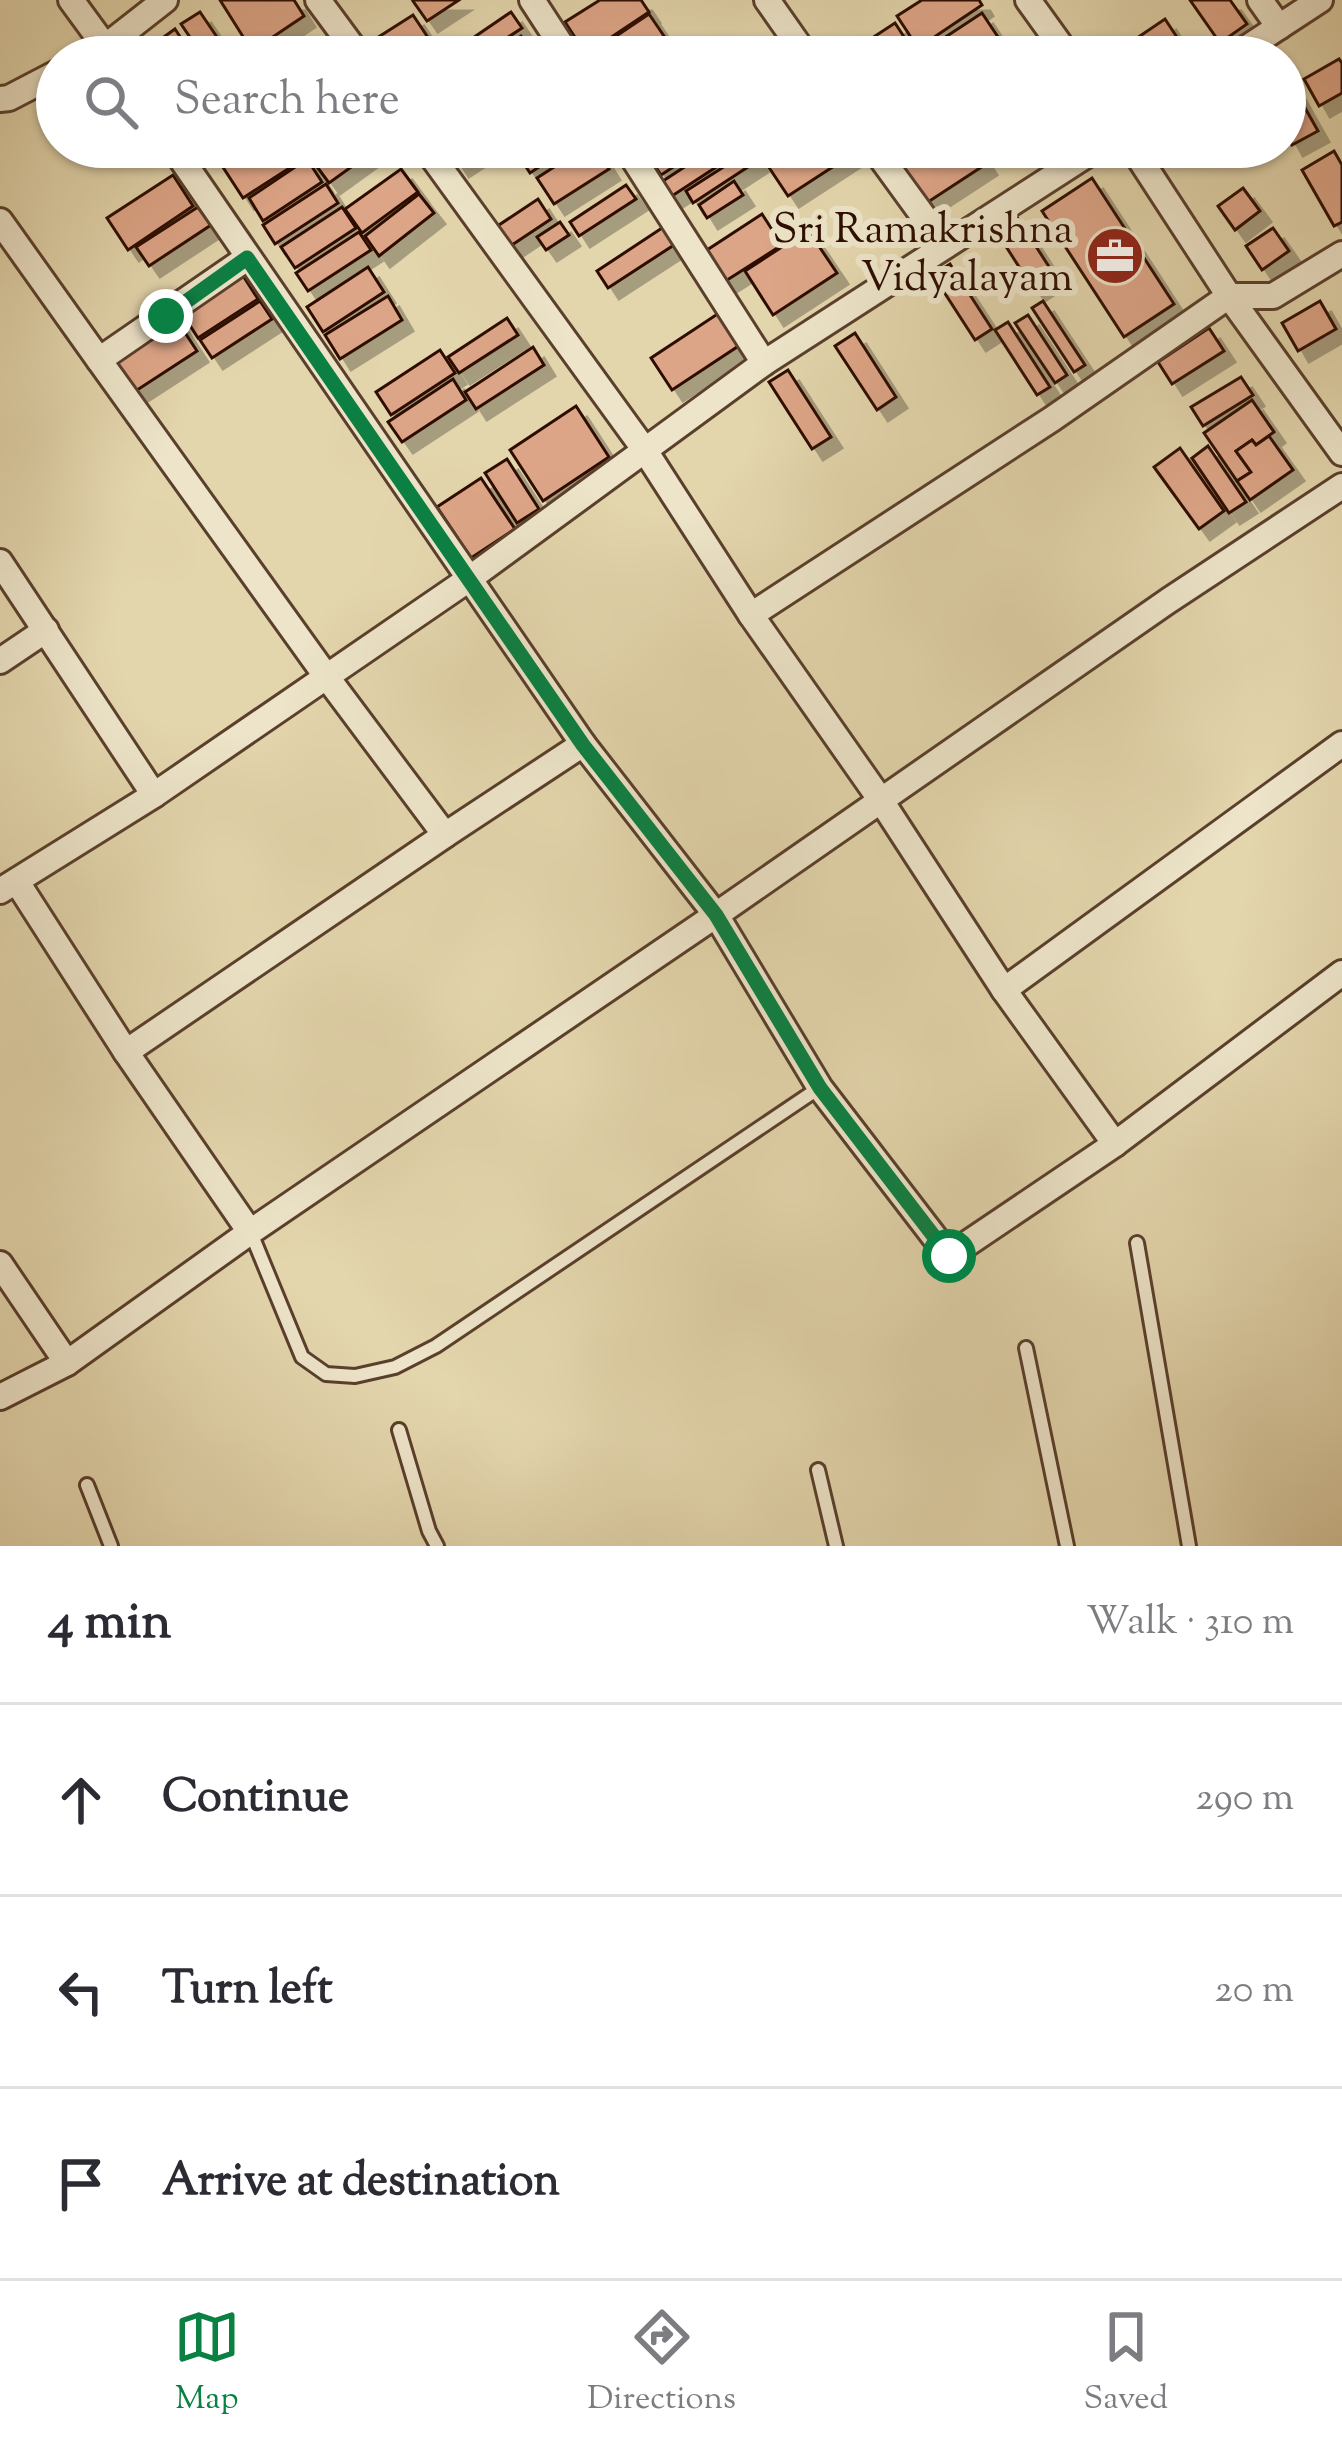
<!DOCTYPE html>
<meta charset="utf-8">
<style>
body{margin:0;font-family:"Sorts Mill Goudy",serif;background:#f2f2f3;color:#2b2b33}
.stop{position:absolute;width:36px;height:36px;margin:-27px;border:9px solid #0b8043;border-radius:50%;background:#fff}
.stop.end{background:#0b8043;border-color:#fff;box-shadow:0 3px 12px #0008}
.list{margin:0;padding:0;list-style:none}
h2{display:flex;justify-content:space-between;align-items:center;height:156px;margin:0;padding:0 48px;font-size:51px}
h2 small{font-size:39px;font-weight:400;color:#7c7c81}
.list li{display:grid;grid-template-columns:78px 1fr auto;gap:36px;align-items:center;box-sizing:border-box;height:192px;padding:0 48px;border-top:3px solid #e1e1e2}
.list b{display:block;font-size:45px;white-space:nowrap}
.list em{font-size:39px;font-style:normal;color:#7c7c81}
.icon{flex:none;width:66px;height:66px;fill:none;stroke:currentColor;stroke-width:2;stroke-linecap:round;stroke-linejoin:round}
.map{position:relative;flex:none;width:1342px;height:1546px;overflow:hidden}
.search{position:absolute;background:#fff;box-shadow:0 3px 9px #0004;left:36px;right:36px;top:36px;height:132px;display:flex;align-items:center;gap:30px;box-sizing:border-box;padding:0 42px;border-radius:66px;color:#7c7c81;font-size:45px}
.sheet{height:732px;background:#fff}
nav{display:flex;justify-content:space-around;align-items:center;box-sizing:border-box;height:168px;border-top:3px solid #e1e1e2;background:#fff;font-size:33px;color:#7c7c81}
nav a{display:grid;justify-items:center;gap:6px}
nav .on{color:#0b8043}
.map>svg:first-child{display:block}
.building{fill:#dda587;stroke:#2d0d01;stroke-width:3;filter:url(#shadow)}
.lines{fill:none;stroke-linecap:round;stroke-linejoin:round}
.lane-casing{stroke:#5a3f2c;stroke-width:18}
.street-casing{stroke:#5a3f2c;stroke-width:30}
.lane{stroke:#ede4c9;stroke-width:12}
.street{stroke:#ede4c9;stroke-width:24}
.route{stroke:#0b8043;stroke-width:15}
.labels{text-anchor:middle;dominant-baseline:central;stroke-width:12;stroke-linejoin:round;paint-order:stroke}
.poi-label{font-size:42px;fill:#2d0d01;stroke:#ede4c9;text-anchor:end}
</style>
<div class="map">
<svg width="1342" height="1546" viewBox="0 0 1342 1546">
<defs>
<filter id="shadow"><feDropShadow dx="11" dy="11" stdDeviation="0" flood-color="#0004"/></filter>
</defs>
<rect width="100%" height="100%" fill="#e3d5ac"/>
<filter id="stains"><feTurbulence type="fractalNoise" baseFrequency=".00167" numOctaves="4"/><feColorMatrix values="0 0 0 0 .2 0 0 0 0 .09 0 0 0 0 .02 0 0 0 .5 -.17"/></filter>
<radialGradient id="worn" r=".72"><stop offset=".6" stop-color="#630" stop-opacity="0"/><stop offset="1" stop-color="#630" stop-opacity=".3"/></radialGradient>
<g class="building">
<path d="M220,0H294L304,16L252,51Z"/>
<path d="M415,0H459L427,21L413,1Z"/>
<path d="M600,0H641L649,12L586,54L565,22Z"/>
<path d="M922,0H979L982,5L918,48L897,16Z"/>
<path d="M1190,0H1230L1247,24L1220,43Z"/>
<path d="M200,12L219,40L200,52L181,24Z"/>
<path d="M511,12L522,28L478,57H445Z"/>
<path d="M982,13L1000,40L973,57H915Z"/>
<path d="M649,14L664,36L633,57H585Z"/>
<path d="M413,15L427,36L394,57H377L369,43Z"/>
<path d="M1165,19L1190,57H1109Z"/>
<path d="M895,23L910,46L894,57H843Z"/>
<path d="M175,29L190,52L182,57H136Z"/>
<path d="M521,36L533,55L489,57Z"/>
<path d="M1339,59L1342,63V93L1319,106L1304,79Z"/>
<path d="M1291,83L1318,131L1292,145L1285,132V87Z"/>
<path d="M228,147H298L305,158L243,198L215,155Z"/>
<path d="M339,147H379L329,183L315,164Z"/>
<path d="M446,147H487L458,166Z"/>
<path d="M513,147H569L530,173Z"/>
<path d="M585,147H595L609,169L554,204L537,178Z"/>
<path d="M677,147H704L661,175L653,163Z"/>
<path d="M715,147H723L730,158L672,196L663,181Z"/>
<path d="M791,147H846L851,155L788,196L766,163Z"/>
<path d="M927,147H975L986,164L925,204L899,165Z"/>
<path d="M750,150L757,161L693,203L686,191Z"/>
<path d="M1334,151L1342,165V222L1334,226L1302,170Z"/>
<path d="M307,159L322,182L263,221L249,198Z"/>
<path d="M401,169L418,192L362,233L345,209Z"/>
<path d="M173,175L193,206L128,250L107,218Z"/>
<path d="M1092,178L1174,304L1124,337L1042,211Z"/>
<path d="M734,181L743,195L707,218L699,205Z"/>
<path d="M326,184L338,203L275,244L263,225Z"/>
<path d="M626,185L636,199L579,236L570,222Z"/>
<path d="M1243,188L1260,211L1235,230L1218,206Z"/>
<path d="M419,194L434,213L379,256L365,236Z"/>
<path d="M538,199L551,219L509,247L496,227Z"/>
<path d="M198,207L211,225L149,266L136,247Z"/>
<path d="M342,207L356,228L295,268L281,247Z"/>
<path d="M762,214L782,245L724,282L704,252Z"/>
<path d="M1017,217L1055,276L1034,290L996,231Z"/>
<path d="M560,222L569,235L546,250L537,237Z"/>
<path d="M665,226L677,243L608,288L597,271Z"/>
<path d="M1273,228L1289,251L1262,270L1246,246Z"/>
<path d="M808,230L837,273L773,315L745,271Z"/>
<path d="M359,232L371,250L308,291L296,273Z"/>
<path d="M950,264L992,329L975,340L933,275Z"/>
<path d="M368,267L384,292L323,332L307,307Z"/>
<path d="M240,271L258,299L198,338L180,310Z"/>
<path d="M388,296L402,320L340,359L325,335Z"/>
<path d="M260,301L272,319L212,358L200,340Z"/>
<path d="M1043,301L1085,365L1074,372L1032,308Z"/>
<path d="M1320,301L1336,329L1298,351L1282,323Z"/>
<path d="M719,313L740,345L672,390L651,358Z"/>
<path d="M1028,315L1067,375L1055,383L1015,323Z"/>
<path d="M507,318L518,335L459,373L448,357Z"/>
<path d="M178,322L197,351L131,394L113,365Z"/>
<path d="M1008,322L1050,387L1037,395L995,330Z"/>
<path d="M1209,328L1224,351L1172,384L1158,362Z"/>
<path d="M855,333L896,397L877,410L835,346Z"/>
<path d="M533,347L544,365L476,409L465,392Z"/>
<path d="M440,350L455,373L391,415L376,392Z"/>
<path d="M788,370L831,437L812,449L769,382Z"/>
<path d="M1241,377L1253,395L1203,426L1191,407Z"/>
<path d="M453,379L466,400L402,442L388,422Z"/>
<path d="M1252,400L1274,432L1256,445L1252,440L1236,451L1251,472L1237,481L1204,433Z"/>
<path d="M576,406L609,457L543,501L510,450Z"/>
<path d="M1269,436L1293,470L1250,500L1237,481L1251,472L1236,451L1252,440L1256,445Z"/>
<path d="M1208,446L1246,502L1229,513L1192,458Z"/>
<path d="M1180,448L1224,511L1199,529L1154,467Z"/>
<path d="M507,459L539,509L517,523L485,473Z"/>
<path d="M481,478L515,529L471,558L437,507Z"/>
</g>
<g class="lines">
<defs>
<g id="lane">
<path d="M251,1233L302,1357L326,1374L355,1376L395,1367L436,1346L819,1088"/>
<path d="M1137,1243L1189,1546"/>
<path d="M1026,1348L1067,1546"/>
<path d="M399,1430L429,1531L437,1546"/>
<path d="M818,1470L836,1546"/>
<path d="M87,1485L111,1546"/>
</g>
<g id="street">
<path d="M71,0L112,56"/>
<path d="M318,0L360,57"/>
<path d="M532,0L569,57"/>
<path d="M767,0L807,57"/>
<path d="M1028,0L1069,57"/>
<path d="M1260,0L1279,27"/>
<path d="M86,57L105,47L165,0"/>
<path d="M1233,57L1320,0"/>
<path d="M0,99L9,98L57,73"/>
<path d="M173,147L583,744L716,915L820,1088L949,1256L1115,1144L1342,973"/>
<path d="M425,147L644,449L751,615L880,799L1004,990L1115,1144"/>
<path d="M626,147L764,363"/>
<path d="M873,147L945,246"/>
<path d="M1132,147L1229,296L1342,453"/>
<path d="M0,221L99,360"/>
<path d="M247,258L99,360L326,676L445,835L583,744"/>
<path d="M0,562L154,795"/>
<path d="M751,615L1052,419L1229,296H1273L1342,254"/>
<path d="M0,661L46,630"/>
<path d="M17,882L126,1052L250,1232"/>
<path d="M0,891L154,795L469,579L764,363L1099,147"/>
<path d="M1004,990L1342,744"/>
<path d="M126,1052L445,835"/>
<path d="M0,1264L67,1363"/>
<path d="M0,1397L67,1363L250,1232L716,915L1168,601L1342,486"/>
</g>
</defs>
<use href="#lane" class="lane-casing"/>
<use href="#street" class="street-casing"/>
<use href="#lane" class="lane"/>
<use href="#street" class="street"/>
</g>
<g class="lines">
<path class="route" d="M166,316L247,258L583,745L716,915L820,1088L949,1256"/>
</g>
<defs>
<symbol id="office-disc" viewBox="-11 -11 22 22"><circle r="9.5" fill="#8f2418" stroke="#ede4c9"/><path d="M-6-3h4V-5.5h4V-3h4V5H-6ZM-1-4.5V-3h2v-1.5ZM-6 0V1H6V0Z" fill="#fff"/></symbol>
</defs>
<g fill-rule="evenodd">
<use href="#office-disc" x="1082" y="223" width="66" height="66"/>
</g>
<g class="labels">
<g class="poi-label">
<text x="1073" y="232">Sri Ramakrishna<tspan x="1073" dy="48">Vidyalayam</tspan></text>
</g>
</g>
<rect width="100%" height="100%" filter="url(#stains)"/>
<rect width="100%" height="100%" fill="url(#worn)"/>
</svg>
<div class="stop" style="left:949px;top:1256px"></div>
<div class="stop end" style="left:166px;top:316px"></div>
<div class="search"><svg class="icon" aria-label="search" viewBox="0 0 24 24"><circle cx="10" cy="10" r="6"/><path d="M15 15l6 6"/></svg>Search here</div>
</div>
<section class="sheet">
<h2>4 min<small>Walk · 310 m</small></h2>
<ul class="list">
<li><svg class="icon" aria-label="ahead" viewBox="0 0 24 24"><path d="M12 20V5M6 11l6-6 6 6"/></svg><div><b>Continue</b></div><em>290 m</em></li>
<li><svg class="icon" aria-label="left" viewBox="0 0 24 24"><path d="M17 20v-9H6M10 6l-5 5 5 5"/></svg><div><b>Turn left</b></div><em>20 m</em></li>
<li><svg class="icon" aria-label="arrive" viewBox="0 0 24 24"><path d="M6 21V4h12l-3 4 3 4H6"/></svg><div><b>Arrive at destination</b></div></li>
</ul>
</section>
<nav>
<a class="on"><svg class="icon" aria-label="map" viewBox="0 0 24 24"><path d="M3 6l6-2 6 2 6-2v14l-6 2-6-2-6 2zM9 4v14M15 6v14"/></svg>Map</a>
<a><svg class="icon" aria-label="directions" viewBox="0 0 24 24"><path d="M12 3l9 9-9 9-9-9zM9 14v-3h6M13 9l2 2-2 2"/></svg>Directions</a>
<a><svg class="icon" aria-label="saved" viewBox="0 0 24 24"><path d="M7 4h10v16l-5-4-5 4z"/></svg>Saved</a>
</nav>
